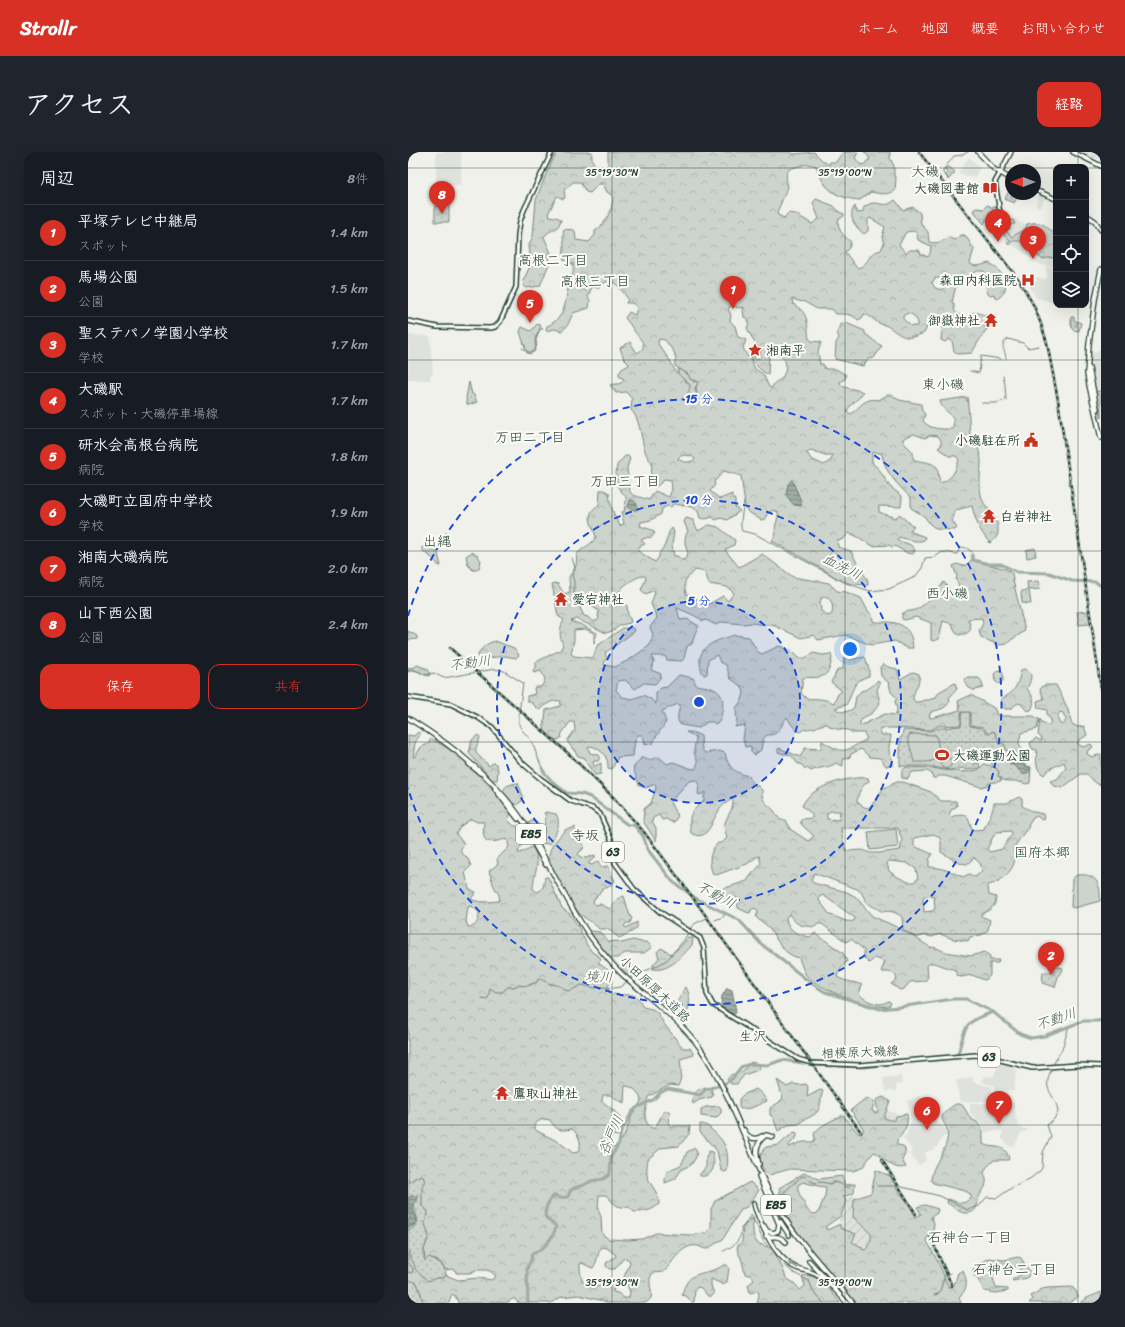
<!DOCTYPE html>
<html lang="ja">
<meta charset="utf-8">
<style>
body{margin:0;font-family:Sriracha,"Klee One",sans-serif;background:#20242c;color:#f1f3f6}
.controls{position:absolute;right:12px;top:12px;display:grid;overflow:hidden;border-radius:8px;box-shadow:0 4px 16px #0002}
.controls button{width:36px;height:36px;display:grid;place-items:center;padding:0;border:0;border-bottom:1px solid #363941;background:#171b24;color:#f1f3f6;font:20px sans-serif}
.compass{position:absolute;left:597px;top:12px;width:36px;height:36px;border-radius:50%;background:#171b24;box-shadow:0 4px 16px #0002;rotate:270deg}
.you{position:absolute;left:442px;top:497px;width:14px;height:14px;margin:-10px;border:3px solid #fff;border-radius:50%;background:#1a73e8;box-shadow:0 0 0 6px #1a73e833}
.badge{display:grid;place-items:center;width:26px;height:26px;border-radius:50%;background:#d93025;color:#fff;font-size:13px;font-weight:700}
.pin{position:absolute;translate:-50% -33px;filter:drop-shadow(0 1px 2px #0008)}
.pin::after{content:'';position:absolute;top:21px;width:14px;height:12px;background:inherit;clip-path:polygon(0 0,100% 0,50% 100%)}
.list{margin:0;padding:0;list-style:none}
h2{display:flex;justify-content:space-between;align-items:center;height:52px;margin:0;padding:0 16px;font-size:17px}
h2 small{font-size:13px;font-weight:400;color:#9ea1a6}
.list li{display:grid;grid-template-columns:26px 1fr auto;gap:12px;align-items:center;box-sizing:border-box;height:56px;padding:0 16px;border-top:1px solid #363941}
.list b{display:block;font-size:15px;white-space:nowrap}
.list p{margin:0;font-size:13px;white-space:nowrap;color:#9ea1a6}
.list em{font-size:13px;font-style:normal;color:#9ea1a6}
.actions{display:flex;gap:8px;padding:12px 16px}
.actions a{flex:1;padding:9px 0;border:1px solid #d93025;border-radius:12px;text-align:center;font-size:14px;color:#d93025}
.actions .main{background:#d93025;color:#fff}
.icon{flex:none;width:22px;height:22px;fill:none;stroke:currentColor;stroke-width:2;stroke-linecap:round;stroke-linejoin:round}
.map{position:relative;flex:none;width:693px;height:1151px;overflow:hidden;border-radius:12px}
header{display:flex;align-items:center;gap:24px;box-sizing:border-box;height:56px;padding:0 20px;background:#d93025;color:#fff}
header strong{font-size:19px}
nav{display:flex;gap:22px;margin-inline-start:auto;font-size:14px}
.intro{display:flex;align-items:center;justify-content:space-between;box-sizing:border-box;height:96px;padding:0 24px}
h1{margin:0;font-size:28px}
.button{padding:10px 18px;border-radius:12px;background:#d93025;color:#fff;font-size:14px;font-weight:700}
main{display:flex;gap:24px;padding:0 24px}
aside{flex:1;background:#171b24;border-radius:12px;box-shadow:0 4px 16px #0002}
.map>svg:first-child{display:block}
.built{fill:#dfe2dc}
.industrial{fill:url(#industrial-furrows)}
.grass{fill:url(#grass-dots);stroke:#768880}
.forest{fill:url(#forest-crowns);stroke:#768880;fill-rule:evenodd}
.cemetery{fill:url(#cemetery-stones);stroke:#768880}
.garden{fill:#cdd3cd;stroke:#768880}
.water{fill:url(#water-rules);stroke:#6c8077}
.lines{fill:none;stroke-linecap:round;stroke-linejoin:round}
.stream{stroke:#6c8077;stroke-width:1}
.river{stroke:#9faca4;stroke-width:3}
.major-casing{stroke:#1f3d34;stroke-width:6}
.highway-casing{stroke:#1f3d34;stroke-width:6}
.major{stroke:#fdfcf7;stroke-width:3}
.highway{stroke:#fdfcf7;stroke-width:3.5}
.rail-casing{stroke:#1f3d34;stroke-width:2.5}
.rail{stroke:#fdfcf7;stroke-width:1;stroke-dasharray:3;stroke-linecap:butt}
.oneway{fill:#8e9c96}
.ticks{fill:none;stroke:#1f3d34;stroke-width:1;stroke-opacity:0.45}
.ring{fill:none;stroke:#1d4ed8;stroke-width:2;stroke-dasharray:7 5}
.labels{text-anchor:middle;dominant-baseline:central;stroke-width:4;stroke-linejoin:round;paint-order:stroke}
.shield{fill:#fdfcf7;stroke:#62766e;stroke-width:1}
.shield-label{font-size:12px;font-weight:bold;fill:#1f3d34}
.poi-label{font-size:13px;font-weight:bold;fill:#1f3d34;stroke:#fdfcf7;text-anchor:start}
.street-label{font-size:13px;fill:#1f3d34;stroke:#fdfcf7}
.neighbourhood-label{font-size:14px;fill:#1f3d34;stroke:#fdfcf7}
.water-label{font-size:14px;font-style:italic;fill:#455e56;stroke:#fdfcf7}
.ticks-label{font-size:10px;text-anchor:middle;fill:#1f3d34;stroke:#fdfcf7;stroke-width:4;stroke-linejoin:round;paint-order:stroke}
.centre{fill:#1d4ed8;stroke:#fdfcf7;stroke-width:2}
.ring-label{font-size:12px;text-anchor:middle;font-weight:bold;fill:#1d4ed8;stroke:#fdfcf7;stroke-width:4;stroke-linejoin:round;paint-order:stroke}
</style>
<header>
<strong>Strollr</strong>
<nav><a>ホーム</a><a>地図</a><a>概要</a><a>お問い合わせ</a></nav>
</header>
<div class="intro"><h1>アクセス</h1><a class="button">経路</a></div>
<main>
<aside>
<h2>周辺<small>8件</small></h2>
<ul class="list">
<li><span class="badge">1</span><div><b>平塚テレビ中継局</b><p>スポット</p></div><em>1.4 km</em></li>
<li><span class="badge">2</span><div><b>馬場公園</b><p>公園</p></div><em>1.5 km</em></li>
<li><span class="badge">3</span><div><b>聖ステパノ学園小学校</b><p>学校</p></div><em>1.7 km</em></li>
<li><span class="badge">4</span><div><b>大磯駅</b><p>スポット · 大磯停車場線</p></div><em>1.7 km</em></li>
<li><span class="badge">5</span><div><b>研水会高根台病院</b><p>病院</p></div><em>1.8 km</em></li>
<li><span class="badge">6</span><div><b>大磯町立国府中学校</b><p>学校</p></div><em>1.9 km</em></li>
<li><span class="badge">7</span><div><b>湘南大磯病院</b><p>病院</p></div><em>2.0 km</em></li>
<li><span class="badge">8</span><div><b>山下西公園</b><p>公園</p></div><em>2.4 km</em></li>
</ul>
<div class="actions"><a class="main">保存</a><a>共有</a></div>
</aside>
<div class="map">
<svg width="693" height="1151" viewBox="0 0 693 1151">
<defs>
<pattern id="industrial-furrows" width="10" height="10" patternUnits="userSpaceOnUse"><rect width="10" height="10" fill="#dfe2dc"/><path d="M-1 1l2-2M0 10L10 0M9 11l2-2" fill="none" stroke="#bfc3bd"/></pattern>
<pattern id="grass-dots" width="8" height="8" patternUnits="userSpaceOnUse"><rect width="8" height="8" fill="#cdd3cd"/><path d="M2 2h.1M6 6h.1" fill="none" stroke="#b0b6b1" stroke-width="1.8" stroke-linecap="round"/></pattern>
<pattern id="forest-crowns" width="20" height="18" patternUnits="userSpaceOnUse"><rect width="20" height="18" fill="#cdd3cd"/><path d="M2 6a3 3 0 1 1 6 0M12 15a3 3 0 1 1 6 0" fill="none" stroke="#b0b6b1"/></pattern>
<pattern id="cemetery-stones" width="16" height="16" patternUnits="userSpaceOnUse"><rect width="16" height="16" fill="#cdd3cd"/><path d="M2 7V4a2 2 0 0 1 4 0v3zM10 15v-3a2 2 0 0 1 4 0v3z" fill="#b0b6b1"/></pattern>
<pattern id="water-rules" width="6" height="5" patternUnits="userSpaceOnUse"><rect width="6" height="5" fill="#9faca4"/><path d="M0 2.5h6" fill="none" stroke="#818d86"/></pattern>
</defs>
<rect width="100%" height="100%" fill="#f0f1eb"/>
<filter id="ink" filterUnits="userSpaceOnUse"><feTurbulence type="fractalNoise" baseFrequency=".025" numOctaves="2"/><feDisplacementMap in="SourceGraphic" scale="8" xChannelSelector="R" yChannelSelector="G"/><feConvolveMatrix kernelMatrix="1 2 1 2 8 2 1 2 1" color-interpolation-filters="sRGB"/></filter>
<g filter="url(#ink)">
<g class="built">
<rect x="28" y="0" width="25" height="33"/>
<path d="M561,5L572,16L566,26L550,21Z"/>
<path d="M632,41L638,44L632,56L627,53Z"/>
<path d="M608,66L612,71L620,72L619,74L599,91L590,79V75L598,69Z"/>
<path d="M605,87L613,88L620,95L634,106L648,104V115L633,113L602,91Z"/>
<path d="M638,115L648,116V151L628,146L622,135L628,129L629,125L637,127L639,126Z"/>
<path d="M0,183L22,184L25,220L22,224V228H0Z"/>
<path d="M693,197V239L687,240L682,202Z"/>
<path d="M592,909L604,913V915L608,917L606,939L586,938V934L574,930L575,924L585,925Z"/>
<path d="M493,924L494,932L488,933V939H477L475,926Z"/>
<path d="M565,925L566,930L584,935L583,947L575,949L552,950L548,928Z"/>
<path d="M510,944L514,945L523,952L520,963L521,965L536,975L541,984L535,985L529,995L523,999L521,998L517,1002L518,1008L512,1013H510L502,1002L505,1000L495,986L499,982L500,976L503,970L499,949Z"/>
<path d="M562,951H584L598,952L606,951L609,969L611,974L613,976L619,977V980H614L606,994L602,995L594,987V979L576,980L572,973V970L562,961Z"/>
<path d="M478,958L489,962L488,968H480L476,965Z"/>
</g>
<g class="industrial">
<path d="M662,0H693V7L687,6L682,10Z"/>
<path d="M446,1043L447,1047L463,1082V1087L458,1098L454,1097L453,1095L444,1090L431,1076L434,1072L431,1069L439,1048L442,1045Z"/>
</g>
<g class="grass">
<path d="M540,14L547,20L540,28L538,23L539,21L537,17Z"/>
<rect x="27" y="54" width="14" height="16"/>
<path d="M270,217L280,222L285,229L290,230V233L287,235L289,245L285,256L270,225Z"/>
<path d="M61,230L64,242L66,243L69,250L61,253L59,252L58,246Z"/>
<path d="M693,239V266L687,240Z"/>
<path d="M627,396L628,404L619,406L618,398Z"/>
<path d="M631,429L632,437L621,438L623,452L614,451L613,441L614,439L620,438L619,430Z"/>
<path d="M680,459L682,472L671,473L669,460Z"/>
<path d="M553,560H562V574L573,576L580,582L586,579L591,589L597,593L604,603L616,607V613L623,615L622,631L619,632L608,629H600L595,628L590,624L591,620C584,611 577,604 565,605L566,612L571,611L572,616L557,618L556,616L541,618L519,614H492V586L494,585L495,578L523,579L529,576C533,577 547,574 553,574Z"/>
<path d="M646,814L655,816L654,820L651,822L647,835L634,831L635,820H646Z"/>
<path d="M12,1023H14L17,1029L14,1054L19,1057L20,1059C17,1069 18,1074 21,1084L16,1097V1107L21,1105C30,1109 37,1113 38,1123L36,1126H29L22,1129L17,1128L9,1131L13,1142L15,1151H0V1027L1,1030Z"/>
</g>
<g class="forest">
<path d="M150,0H184C183,10 186,13 194,18L197,17L200,15V0H381L386,2L406,0L414,8L421,13L422,10H428L435,0H450L447,6L452,12L456,13L459,9L462,8L459,2L456,0H482V6L486,14V23L488,26L487,39C479,43 472,42 463,40L452,48C438,47 424,43 416,31C413,27 410,19 408,14C402,12 398,12 392,14C389,15 385,15 382,17C376,20 379,30 380,35L376,44L369,60L370,63L376,66L380,61L388,62L404,72L411,67L405,51L408,47L426,54L431,60L436,62V64L430,68C430,79 435,83 443,90L441,96L437,100L449,116C458,114 459,108 464,102C466,100 470,99 473,98L476,91L474,85L477,75L462,66L460,68V79L456,82C447,75 439,64 447,54L449,61L455,60L456,55C458,54 462,51 465,51C475,51 478,56 487,48L495,58L505,55L512,61L513,72L520,80L521,90C528,92 535,90 540,85L546,88L549,87L552,83H557L566,97L562,111C567,117 575,112 581,111C595,119 606,136 589,147L587,146L586,142L583,143L580,142L578,135L580,125L576,119H569L558,127L553,126L550,131L548,133L544,151L546,152C545,163 551,161 557,167C566,158 567,160 579,164L581,162L588,165C586,171 581,173 578,178C573,185 568,193 564,201L550,202L546,199L544,189L541,187L537,190L533,188C533,181 536,176 534,170L527,169L522,170L516,181C498,189 495,185 481,175C477,172 473,173 469,170C464,167 462,163 456,162L454,166L450,168C443,161 437,162 428,162L424,157H409L395,149L394,150L384,147L385,152C402,162 398,169 401,187L404,189L413,190L410,200L412,212H415L417,217H428L438,223L437,227L433,229L432,232C439,238 447,236 455,240C450,250 442,250 439,260L443,262C453,254 457,245 471,248L479,243H484L491,248L513,252L514,259L517,262L515,269C523,278 533,277 544,277C551,260 535,263 532,249L559,245C561,258 561,270 562,283L567,285C568,293 573,302 573,309C573,323 570,332 574,347C579,360 591,362 590,380C590,385 586,388 582,391C572,380 567,368 564,354L548,358L544,369L549,376L547,378L528,377L522,372L516,364L503,356V346C491,334 476,320 474,302L468,300L464,301V309L466,313L471,317L482,335L489,340L494,345L493,355L471,354V360L487,366L492,362C496,368 501,370 506,375L501,379L517,385L516,388C511,391 497,387 491,385L489,387L490,389C497,391 504,391 507,399L505,402L499,401L487,394L484,395L481,393L465,394L448,384L441,381L434,388H429L430,395L443,399L452,417L460,428L458,429L460,430V433L443,432L429,427L418,419L364,389L368,382C365,374 371,368 370,360L365,358L359,362L357,367L353,368L339,359L337,353L333,324L316,319L306,330L307,333L302,339L312,347L324,342V345L327,348V355L332,359L319,368L313,366L308,368L304,365L298,367L292,366L290,359L284,355L267,352H265L263,355L259,354L254,357L253,362L243,368L233,370L232,374L244,378L247,381L243,386L240,385L233,388L237,392L231,395L230,399L247,410L251,405V402L257,393L261,380L264,376L266,380L264,394L266,404H269L275,408L278,406L280,401C277,393 275,387 280,379L276,370L278,366L285,368L290,379L301,373L310,375L327,388L326,393L317,398L331,415L354,402L385,425L421,431L429,439L438,440L453,446L460,459L464,463L465,469C470,471 473,470 478,470C496,470 504,479 505,496H499L487,489L463,493L437,483L410,488L406,483L393,486L367,474L343,471L335,472L313,470L308,473L298,468L295,469C289,464 276,459 269,456L272,468L279,467L291,474L287,481L284,492L279,494L276,507L273,509L259,508L257,504H244L246,510L243,518L253,522L252,526L247,532L236,531L227,537L217,528L210,529L208,538L214,545L224,547L235,543L243,547L248,552V540L253,536L259,535L271,523L285,526L288,533C293,534 298,534 303,536C320,541 315,559 311,570L307,572L305,570H299L291,576L273,573C267,568 271,560 272,553L270,552L254,559L258,570C254,577 248,583 245,591L237,593L236,587L234,583H230L227,588L225,604L210,605L204,617L200,616C201,605 193,597 183,594L180,595L182,601L191,603L192,605L190,609H186L185,612L187,614L193,611V622L187,623L179,612L177,606L170,604L159,589L167,578L166,570H162L154,581L153,586L150,588C140,587 134,578 136,568L137,567L138,558L152,554L153,549C145,547 137,553 131,558L124,551L119,549V544L127,542L126,536L128,535H132L135,532L137,527L133,519L126,521L125,518L128,516V510L152,498L155,493C151,484 151,477 156,468L150,464L144,432L146,431L150,432L156,442L162,440L161,425L168,414L169,402C175,395 184,393 188,385C185,373 175,362 191,353L192,338H196L201,341C202,354 206,363 212,374L216,371L213,360H216L218,348V345L209,334L208,321L209,313L217,304H220L222,306L219,316L222,340L225,343L241,348L247,339L261,345L264,337L263,328L257,327L248,335L243,329L244,310C232,302 236,271 223,258L224,247L218,240L208,241L202,233C207,231 214,234 216,227L211,224V221L214,217L221,213V212L216,207L212,196L222,190L229,201C242,195 231,186 227,180C224,175 221,171 217,166L221,160L227,163L229,156L225,151H218L220,147C212,136 204,121 190,136L184,135L180,144L182,149L181,156L165,161C161,169 161,175 153,179L147,177L138,179L139,174C143,173 144,171 147,169C159,160 157,146 161,133C164,123 166,122 165,112L156,108C155,103 156,99 156,94C156,87 154,84 156,77L166,78L167,79L168,88L181,90L187,83V79C198,73 205,56 205,44L199,40L195,32H191L182,41L178,40L172,30H165L156,38L157,46L155,47L149,44L140,62L142,64L151,66L153,68C149,81 142,76 136,85L143,101H140L141,112L132,134L117,136L115,129L123,112L121,93L125,84L128,48L137,25L148,1ZM506,79L509,82L510,88L523,94L522,102L520,105L513,102L511,98H502L498,101L491,93L498,80ZM527,126H535L539,128L534,138L527,136L524,131ZM324,153L330,156L336,155L335,158L336,165L340,167L341,171L339,176L352,201V205L349,207H347L344,200L342,201C345,212 351,217 360,223L361,201L363,199H367L370,203H373C380,210 379,219 373,227C368,231 367,228 364,236L361,235L355,222L347,217L342,206L339,204L335,196L338,188L330,185L327,174L322,169L323,163L320,157ZM500,161L505,163L510,170L509,174H503L495,167V164ZM251,187L257,188L266,200L268,207L267,210V214L280,222L282,227L290,230L288,236L289,241L287,247H283C277,239 282,241 282,233C276,227 265,219 263,210L250,192ZM506,282L517,286L522,283L530,284L533,288V294L530,296L541,304H548L551,308C547,319 545,327 532,331L529,315C520,308 514,311 505,307V300L495,290V287L498,285ZM403,298L417,303H425L423,308L416,313L403,307L399,301ZM276,303L284,304L287,307C283,311 275,311 270,307L271,305ZM379,335L389,339L393,353ZM288,418L297,420L301,432L319,435L326,441L320,449L315,444L301,452L278,442C275,427 277,428 288,418ZM233,424H237L238,426L233,438L238,442L246,438L247,440L243,452L249,466L242,475L245,483L241,494L221,508L207,515L196,513L197,509L199,506L197,501L227,479L226,476H215L189,494L185,506L166,504L163,502L166,488V478L177,477L186,481V492L189,481L174,473L163,469L169,467L198,481L204,479L213,473L222,471L223,469L220,463L219,454L215,449L211,440C215,433 225,427 233,424ZM415,445H420C425,451 425,455 424,462L420,464L413,459L412,449ZM177,450L191,459L190,464L191,466L189,469H184L180,465L176,464L172,456Z"/>
<path d="M580,53L582,54V55H590V59L585,58L581,60L582,63L576,72L565,58L568,56L576,57L578,54Z"/>
<path d="M605,68L607,72H604L601,75L602,76L598,79L604,85L618,76L619,72C637,68 635,74 648,82V105L634,107L626,101L624,99L619,96L615,91L612,89H604L601,93L599,91L602,88L595,82L591,74L598,69Z"/>
<path d="M438,171L457,179V182C464,186 467,191 474,194L466,206L460,207L455,214C446,212 437,210 427,207L428,191L431,186L429,180L433,172Z"/>
<path d="M129,172L133,174L128,188C130,196 127,196 123,202L119,201L112,180L114,175L123,179Z"/>
<path d="M24,389L29,398L33,414L30,413C25,405 20,404 13,397L16,394Z"/>
<path d="M64,400L70,404L73,409L71,416L68,418H65L60,413L58,404Z"/>
<path d="M563,408L598,417L604,421L605,428L617,479L603,488L599,492L590,493L573,485L571,479L575,471L574,466L560,467L563,476C561,482 556,482 551,483L548,481L544,472L535,469L531,487L526,489L523,488V471L508,465L497,468L494,467V462C498,458 504,460 509,457C518,453 529,439 536,430L545,442H547C553,437 551,433 548,428L549,424L545,414L549,412L555,414L560,412Z"/>
<path d="M0,479L9,484V487L0,488Z"/>
<path d="M327,483L341,485L350,500L354,502L371,494L384,499L391,506H397L406,501L414,503L423,502C425,507 423,510 422,515C417,529 408,524 395,526L393,541L399,547C409,546 417,547 426,551L430,542L434,539L423,530L430,517H435L436,504L444,507L457,505L461,517V524C443,529 446,540 438,553L427,556C433,562 440,560 446,556L448,545L453,539C461,537 465,534 470,528L472,531L469,538L472,551C470,554 468,557 465,560C460,565 451,564 452,574L477,562L488,563L489,557L487,549L489,546L483,540L481,531L473,524L472,515L475,512L480,515L489,517L492,527L505,520L511,522C513,532 505,538 505,547L507,550H511L516,548H521L528,545L531,540L547,531L549,537L541,546L542,549C537,558 532,557 523,560L521,565L524,566L552,558L550,549L563,543L586,556L590,564H625L631,567L629,577L613,581L611,591L615,602L613,605L604,603L598,598L597,593L591,589L586,579L580,582L575,575L562,573V560H553V573L529,574L523,578L486,576H472V579L474,583H483C483,589 480,594 481,600C482,605 486,607 485,613L478,614L472,606L462,605L453,597L443,602L442,605L435,608V614L428,611C422,616 411,615 403,619L399,616L397,617L394,613L389,611C383,600 379,604 370,600V597L371,596L392,605L397,596L413,597L414,589C438,604 436,599 459,587L456,581H444L440,578L429,577L422,575L420,572C414,572 411,574 406,576C401,577 397,576 392,580C386,578 382,570 379,565C375,569 374,575 370,579C362,588 356,575 353,598L346,603L343,600V594L337,595L335,587L337,573L327,575L329,571L328,556L334,548L336,541L334,535L322,526L318,513L312,510L309,503L300,508L299,522L296,523C292,519 293,515 292,511C290,492 314,487 327,483Z"/>
<path d="M87,489L106,496L111,503L108,506L97,504L74,507L71,506L70,503C73,496 79,491 87,489Z"/>
<path d="M9,513L20,517L22,523L20,524C13,521 8,516 0,520V516L7,515Z"/>
<path d="M617,517C627,522 622,529 619,537C625,543 628,550 623,558L619,559L613,552L610,551L602,557H597L593,553V547C607,541 610,533 613,518Z"/>
<path d="M592,518L595,521V529L591,532L587,529L586,522L589,519Z"/>
<path d="M558,526H571L574,530L575,536L565,538L560,535L557,529Z"/>
<path d="M636,533H648L659,555L664,572L670,575L676,574L679,583L670,589V592L675,595L683,592L685,595L680,598L679,602L684,605L693,602V633C687,632 683,626 679,622H673L654,636L646,634L642,629L649,627L658,616L656,610C649,614 640,616 636,623C627,618 628,607 629,598L624,597L622,591L628,586L633,589L634,586L630,583L632,567L634,570L641,574L643,568L639,563V558L630,556L629,549L636,547L632,537ZM652,560L655,561L658,567C657,571 655,573 652,572C649,567 649,564 652,560Z"/>
<path d="M10,580L12,582L7,591L5,605H7L13,595L20,592L23,587C57,603 81,632 103,660L100,668L106,674H111L120,686L111,697L110,701H112L124,695C135,710 125,720 125,737L129,740C136,738 136,731 137,725H140L154,756L162,762L170,774L179,793L184,800L192,805L193,808L190,811L203,820L204,829L200,834L201,840C217,849 226,833 235,855L244,857L249,860L256,872L275,896H282L286,903L272,907C273,917 275,924 270,934L262,933L240,945C238,955 233,969 244,976H247L256,959H261C263,964 260,968 262,974H282L281,982L271,994L253,996L240,1007C239,1013 238,1020 240,1026C244,1035 251,1042 251,1052C244,1059 236,1060 226,1060L221,1055C209,1057 205,1051 198,1043H191L190,1057L193,1065L194,1082L201,1087L219,1088L234,1087L248,1081L282,1083L295,1081H298L303,1076V1057L307,1049L342,1030L351,1038L340,1054L333,1058L327,1067L315,1087L299,1097C295,1097 293,1095 290,1094C274,1091 265,1110 256,1120L245,1121C238,1129 245,1137 243,1146L238,1151H199L195,1149L171,1143L153,1145L143,1151H110L107,1147H104L99,1151L82,1149L81,1151H50L49,1147L45,1142L43,1144L41,1151H15L13,1142L9,1131L0,1127V1120L4,1121L5,1116L0,1110V1101L2,1100V1105L7,1114V1117L20,1129L29,1126H36L38,1123L50,1128L71,1126L84,1128L88,1124L82,1119L78,1118H68L62,1121H48V1119L44,1117L38,1118L32,1110L21,1105L17,1109L16,1097L21,1084L17,1072L20,1059L14,1054V1034L17,1029L14,1023C10,1024 5,1026 3,1030H1L0,1027V583L6,584ZM63,667L69,670H76C73,694 80,691 99,687L101,695L89,707L90,712L81,719C82,723 84,727 85,732C87,739 93,741 91,749C82,750 70,751 63,747L68,740L61,737L57,720L63,714L60,707L52,699L56,692L48,682L53,674ZM64,754L71,761C71,767 70,770 66,774L60,775L58,769L60,755ZM217,934C225,934 232,941 233,949C231,953 228,956 226,959C220,970 218,989 206,995L203,993L202,987C219,964 214,966 194,949L195,943H202L216,951ZM136,967L142,968C149,979 151,979 164,977C171,982 175,993 170,1000L165,1001L151,990L129,979L127,977C127,970 130,969 136,967ZM194,1095L199,1096L208,1103L207,1105L198,1111V1114L201,1117H207L215,1107L218,1106L221,1108L222,1111L216,1125L222,1140L221,1146H216L210,1141L205,1140L207,1130L203,1129C198,1130 193,1134 188,1135C173,1138 172,1122 172,1112L174,1111L182,1115L185,1116C190,1109 189,1101 194,1095Z"/>
<path d="M278,580H284L293,584C294,590 292,597 297,601L311,599L317,601C320,616 327,621 341,624L345,633H349L354,638C353,651 360,651 367,660C369,662 370,666 372,668H378L382,677L400,689L406,684L395,674L392,670L394,667L404,666V662L394,654C402,634 441,624 460,626L461,629C453,634 450,641 449,650L456,655L460,656L468,648L475,636L489,630H495L523,640L533,649H548L549,654L543,658L541,663L543,665L552,662L558,663L561,668L564,677L566,678L576,677C579,668 585,661 586,651H599L611,645L614,647V654L626,660L635,662L636,667L634,668L629,664L625,666L621,672L620,676L615,682L605,697C606,699 607,701 607,703C608,717 593,731 580,733L581,743L588,745C588,755 582,758 573,762V764L582,768L580,778L573,783L562,785L560,789L545,787L532,782L524,785L516,783L509,786L495,778L494,765C488,760 481,758 475,760L459,751L453,740L449,737L406,721L403,728L405,731L439,740L448,745L464,764L491,776L522,795L529,796L537,800L563,804L576,800L582,804V808H591L590,811H582V823L579,827L576,828L564,823L553,825L550,824L546,817C537,817 531,810 522,811L519,814L520,825L517,829L502,830L496,837L492,838L483,832L489,827L487,822L481,820H475L473,819L477,810L467,806L461,811L456,806V798L443,787L438,790L414,772H410L407,775C392,773 390,775 381,762L378,766C380,779 390,783 402,785L407,781L435,801L439,809L430,821L429,825C437,830 445,829 454,833L451,842C455,847 465,852 472,852C475,852 478,850 481,849L483,851L481,854C463,858 410,837 398,823C395,819 393,811 391,806C374,802 370,788 360,775C357,771 351,769 348,765L350,760L347,756L343,758L342,761L338,760L330,756L329,745L320,750L311,749L309,746L314,737L339,729C343,721 349,719 353,711L351,704H350L339,712L308,723L305,722C300,710 301,700 310,691H314L318,687L319,684C310,670 326,662 325,648L324,647C318,651 313,654 310,660C303,671 299,691 283,681C280,663 282,660 296,649V644L298,640L292,643L290,642L291,633L288,628L281,629L262,650C265,655 266,660 270,664L265,671L258,667L254,668L251,663L245,666L244,669L248,676V689L235,669L236,657L243,651L248,636L247,632L237,636L231,633L225,616L234,605L241,608L251,605L259,612L265,610L281,616L287,617C293,609 286,606 286,598C286,594 288,589 288,585ZM422,659H432L431,668L419,667V662ZM433,676H490L494,688L492,698L471,701H462L455,698L438,699L435,689ZM589,680L603,679L604,682L594,697L582,700L579,697L586,683ZM526,682L532,686L533,691V700L551,711L559,712L566,706L572,711L574,719L567,725L561,722L555,725C544,720 533,715 521,715V707L523,705L524,702L506,694V686ZM481,709L499,711L508,717L510,727L506,730H500L488,724L481,719L479,711ZM415,743L447,766L446,769C437,771 431,765 422,763L411,748V745ZM517,744L526,745L527,757L524,759L516,760L515,745Z"/>
<path d="M70,583L72,585C71,591 67,594 68,601L81,614L85,611L88,612L90,617L89,628H84L61,601L64,588Z"/>
<path d="M576,612L587,615L591,620L590,624L593,626V629L581,631L580,633L573,635L537,624H531L528,626H525L523,621L519,619L505,620L503,621L500,627L494,626C493,621 494,618 498,615L525,616L535,618L558,620L570,618Z"/>
<path d="M110,631L115,644L114,649L108,653L103,650L95,640C96,633 103,632 110,631Z"/>
<path d="M138,660L148,662C154,672 147,684 142,692L132,691L120,671L126,668L134,676L136,674L138,664L136,661Z"/>
<path d="M167,675C166,683 170,687 176,693L175,697L170,702L172,705L179,706L187,703V706L181,710V712L184,713L190,709L193,715L200,714L207,729L199,736H195L185,749L187,753L192,752L202,757C205,752 209,745 216,744L222,764L224,766L222,771H219L216,774L218,776L229,770V776C225,780 215,784 211,786L200,777H191C185,770 179,768 172,762C165,755 141,715 141,705C141,693 151,686 158,677H162Z"/>
<path d="M182,779L192,780L201,790L209,789L214,791L225,788L234,790H239L244,795L236,801H217L209,806H205L200,804L186,788L183,784Z"/>
<path d="M280,786H285L284,793C274,804 261,820 245,817V813L251,806L249,800L253,796L259,799L262,802L272,795Z"/>
<path d="M219,810L222,811L225,815L224,821L219,822L214,817V812Z"/>
<path d="M277,835C284,841 282,858 276,865H273L266,857Z"/>
<path d="M343,910L350,912L352,916L350,918L336,923L329,932H323L319,928C323,920 326,923 333,920C337,918 340,913 343,910Z"/>
<path d="M369,928L379,935L385,932L391,933L398,932L400,935L399,945L412,938L415,939C412,945 414,956 408,961C403,966 396,966 391,972L380,973L370,979L365,965L362,963V956L370,951L375,946Z"/>
<path d="M298,935L303,937L305,943L304,945L291,948L285,952C283,942 289,937 298,935Z"/>
<path d="M348,937L354,942L359,949L343,956L333,957L331,955V947L335,943Z"/>
<path d="M475,945L482,949L476,965L481,968H487L488,964L499,962C501,972 496,981 489,988V993L495,994C499,999 497,1003 494,1008L498,1015C484,1019 478,1007 467,1000L464,1002L454,1016L445,1019L382,1017L361,1023C354,1019 352,1011 352,1003L358,995L371,993L386,980L389,981V985L380,994L381,995C391,991 394,989 405,990L407,987L406,982C411,973 426,968 435,963L451,982L456,978L443,958L458,946L466,949V953L464,957L466,961L470,960L468,948Z"/>
<path d="M548,952H552L555,954L563,967L569,970L572,974L575,980V992C586,998 597,990 601,1007L600,1008H586L578,1016L576,1021C577,1024 579,1027 578,1030C578,1036 573,1040 571,1045C569,1053 569,1061 559,1061C551,1062 546,1054 539,1051L540,1047C552,1050 553,1055 564,1045L561,1041L557,1039L525,1031L523,1029C523,1014 536,1003 539,988C544,968 520,969 548,952Z"/>
<path d="M311,954L313,956V961L308,966L293,964V957L298,955Z"/>
<path d="M292,972C298,972 301,975 305,979C319,991 321,1001 319,1019L317,1020L313,1018L309,999L292,980Z"/>
<path d="M287,996L289,1001L287,1007L283,1013L274,1017L267,1027L257,1031C257,1017 262,1018 273,1013L279,1000Z"/>
<path d="M301,999L304,1000C308,1011 306,1026 292,1024V1022L298,1015V1005Z"/>
<path d="M468,1018L482,1024L485,1029L490,1039L499,1049L508,1065L513,1062L509,1055L517,1053L530,1057L529,1061L523,1065L526,1071L525,1080L518,1087L532,1114L541,1136L546,1133L550,1121L555,1118C559,1130 561,1136 551,1145L553,1151H448L401,1096L378,1066L371,1036L396,1021L403,1023L410,1027L434,1024L437,1033L447,1032L446,1041L435,1045L438,1048L433,1064L418,1074V1076L419,1078L432,1072V1076L448,1082L444,1090L454,1095V1097L458,1098L463,1087V1082L445,1065L446,1047L463,1041ZM395,1030L410,1034L418,1035L417,1044L410,1061C401,1064 399,1057 396,1051C393,1044 389,1041 390,1033Z"/>
<path d="M6,1053L10,1070L5,1076L0,1079V1076L6,1073L7,1065L5,1057Z"/>
<path d="M343,1062C348,1067 344,1071 345,1078C345,1083 347,1087 349,1091L365,1097L375,1117L378,1126L386,1131L392,1138L397,1134L394,1124C411,1120 423,1139 432,1151H349L351,1143L350,1139L342,1141L340,1133L346,1128L344,1124L337,1122L334,1109L329,1097L330,1093L334,1090L335,1075Z"/>
<path d="M610,1105L613,1106L622,1120L619,1126L605,1129L604,1128L614,1122L611,1115H606L602,1112L598,1117L592,1116L589,1118V1121L584,1123L588,1136L600,1137V1139L587,1141L576,1139L571,1129L564,1122L566,1116L581,1106L596,1108Z"/>
<path d="M316,1113H319L321,1116L319,1130L316,1133L303,1127V1133L306,1142L304,1144H300L293,1136L290,1135L287,1137L286,1150H284L278,1144L274,1143C280,1115 298,1125 316,1113Z"/>
<path d="M664,1135L668,1139L670,1145L661,1151H621L625,1147L623,1144L634,1137L639,1136Z"/>
<path d="M693,1140V1151H672C677,1145 686,1144 693,1140Z"/>
</g>
<g class="cemetery">
<path d="M601,39L603,40V42H608L610,44L606,51L603,49L602,50L597,47Z"/>
<path d="M663,165H666V168L673,171L671,179L665,178L663,173Z"/>
</g>
<g class="garden">
<path d="M504,582L528,583C534,607 531,611 506,610L500,587L501,583Z"/>
<circle cx="538" cy="611" r="5.5"/>
<path d="M488,677L490,695L462,698L460,680Z"/>
<path d="M669,723C688,721 693,731 692,749L666,756L663,755L664,727Z"/>
</g>
<g class="water">
<path d="M384,328L393,349V354L386,353L378,343L380,332Z"/>
<path d="M222,348H225L229,352V358H226L220,355Z"/>
<path d="M607,606L616,607L615,613L622,616V619L616,623L606,613H601Z"/>
<path d="M319,836L324,838L328,859L327,862L320,860L313,854L314,844Z"/>
<path d="M5,1043L10,1045L9,1049L5,1052L4,1056L8,1069L6,1073L0,1075V1070L2,1065L0,1046Z"/>
</g>
<g class="lines">
<g class="stream">
<path d="M540,26L535,21V18L546,4L554,3L560,0"/>
<path d="M523,40L533,34"/>
<path d="M114,196L120,200H126L128,195C125,187 129,184 132,177H135"/>
<path d="M598,206C597,197 591,193 600,187L615,191L620,196L631,194"/>
<path d="M562,219L571,221L573,204L593,207"/>
<path d="M574,251H588L598,248L597,233L595,224"/>
<path d="M336,350C335,357 331,373 334,379L347,382L438,431L462,439L481,437L507,425L514,416L517,406L527,405L534,400L549,402L552,396C556,394 561,397 564,400"/>
<path d="M164,406L167,416L164,424L166,429V440L175,453"/>
<path d="M0,519L5,517L17,523L25,521L36,526L87,517L96,519L115,531L111,561V572L113,577L123,588L134,616"/>
<path d="M307,768L315,765L317,762"/>
<path d="M222,827L224,824L247,815L259,808L276,788L284,774L288,771L299,766"/>
<path d="M74,846L78,847L80,846L82,836L88,840H94L100,835H106L110,833L119,834L129,830L130,827C136,827 138,831 143,832C151,834 152,833 159,839L164,838L173,833L187,836L194,835L206,836L212,835L220,829"/>
<path d="M645,913L654,897L661,874"/>
<path d="M195,982L212,984"/>
<path d="M469,1034H489"/>
<path d="M608,1034L623,1026L632,1019L634,1016L635,1000L643,985L639,973L646,967L650,960C648,940 632,941 644,916"/>
<path d="M494,1035L532,1044L560,1058L571,1054L579,1045L589,1046L605,1035"/>
<path d="M372,1044L394,1024L398,1025L406,1031L414,1030L422,1032L428,1030L433,1032L437,1035H442"/>
<path d="M345,1067C352,1075 351,1087 360,1094"/>
<path d="M315,1099C324,1096 335,1087 333,1076L347,1065"/>
<path d="M376,1113L386,1121L401,1129L406,1141L416,1151"/>
<path d="M526,1143L530,1142L532,1139L537,1123L543,1121"/>
</g>
<g class="river">
<path d="M564,403L565,408L581,412H593L609,420L641,421L664,429L688,430L693,434"/>
<path d="M134,616C138,626 151,635 159,641L174,642L182,645L220,673H226L235,684L240,698L265,730L289,747L331,768L352,791L403,831L417,840L472,857L491,855L545,847H558L585,860L612,882L623,886L636,884L675,869H690L693,868"/>
<path d="M547,905C551,902 551,899 552,894C559,868 560,870 585,860"/>
<path d="M431,914L455,915L494,911"/>
<path d="M120,1151L119,1116L123,1108L124,1102C126,1101 128,1100 130,1099C138,1095 146,1083 148,1075L147,1073L141,1069L137,1064C138,1056 139,1049 147,1043L151,1046L160,1045L162,1039L166,1036L176,1033L183,1029L195,1027L200,1024L202,1021L203,1005L211,991L213,980L224,960L228,956L245,948L252,941L260,937L292,943L298,937L314,933L323,928L333,915L342,912L360,913L374,908L409,913L424,914"/>
</g>
<defs>
<g id="major">
<path d="M590,83L588,77L592,61L587,30L592,21"/>
<path d="M0,169L29,175L82,176L87,175L92,170L108,135L110,83L112,69L116,58L144,0"/>
<path d="M0,545L43,552L69,565L84,575L112,609L133,627L163,649L184,656L192,662L203,687L207,711L226,737L252,760L292,786L296,796L299,842L305,853L390,907L403,911L451,913L567,903L581,905L624,916L669,913L693,914"/>
</g>
<g id="highway">
<path d="M570,0L586,17L603,27"/>
<path d="M665,0L693,14"/>
<path d="M592,21L603,0"/>
<path d="M627,38L648,47"/>
<path d="M678,63L687,69L693,78"/>
<path d="M693,117L687,148L681,192L679,222L681,233L693,286"/>
<path d="M681,216L689,257"/>
<path d="M0,566C49,596 92,631 122,680C143,715 160,754 184,787C194,800 204,813 216,824C242,847 271,867 292,896C324,942 339,998 365,1047C386,1086 418,1117 445,1151"/>
<path d="M61,612L72,621"/>
<path d="M87,637L110,667"/>
<path d="M122,685L138,713"/>
<path d="M336,978C340,986 346,989 354,984"/>
<path d="M351,1012C347,1001 348,990 358,983L365,985"/>
<path d="M351,1024L371,1072L370,1079L365,1081L359,1079L356,1074"/>
<path d="M346,1051L347,1056C355,1076 364,1100 383,1113C390,1118 399,1118 407,1122C420,1128 429,1140 439,1151"/>
<path d="M372,1069L381,1083"/>
<path d="M358,1084C367,1087 368,1081 378,1090"/>
<path d="M401,1109L416,1125"/>
</g>
</defs>
<use href="#major" class="major-casing"/>
<use href="#highway" class="highway-casing"/>
<use href="#major" class="major"/>
<use href="#highway" class="highway"/>
<defs>
<g id="rail">
<path d="M511,0L611,128L626,154L633,172L639,191L650,248L693,537"/>
<path d="M42,496L162,603L206,646L236,680L275,732L453,980"/>
<path d="M474,1008L508,1062"/>
<path d="M522,1084L544,1134"/>
</g>
</defs>
<use href="#rail" class="rail-casing"/>
<use href="#rail" class="rail"/>
</g>
<defs><path id="oneway-solid" d="M-6-.8H1V-3.2L6.5 0L1 3.2V.8H-6Z"/></defs>
<use class="oneway" href="#oneway-solid" transform="translate(385 1113) rotate(-149)"/>
</g>
<path class="ticks" d="M204,0V1151M437,0V1151M670,0V15M0,16H648M678,16H693M670,153V1151M0,208H693M0,399H693M0,590H693M0,782H693M0,973H693"/>
<circle cx="291" cy="550" r="101" fill="#1d4ed8" fill-opacity=".12"/>
<g class="ring">
<circle cx="291" cy="550" r="101"/>
<circle cx="291" cy="550" r="202"/>
<path d="M0 464A303 303 0 1 1 0 636"/>
</g>
<defs>
<symbol id="library-bare" viewBox="-9 -9 18 18"><path d="M-6-4Q-3-5.5-.7-3.5V5Q-3 3-6 4ZM6-4Q3-5.5 .7-3.5V5Q3 3 6 4Z" fill="#c8321e" stroke="#fdfcf7" stroke-width="2.5" paint-order="stroke"/></symbol>
<symbol id="hospital-bare" viewBox="-9 -9 18 18"><path d="M-5-5h3v3.5h4V-5h3V5h-3V1.5h-4V5h-3Z" fill="#c8321e" stroke="#fdfcf7" stroke-width="2.5" paint-order="stroke"/></symbol>
<symbol id="temple-bare" viewBox="-9 -9 18 18"><path d="M0-6L5-2H3V0L6.5 2.5H4V6H1.5V3h-3V6H-4V2.5H-6.5L-3 0V-2H-5Z" fill="#c8321e" stroke="#fdfcf7" stroke-width="2.5" paint-order="stroke"/></symbol>
<symbol id="sight-bare" viewBox="-9 -9 18 18"><path d="M0-6L1.8-2.2L6-1.7L2.9 1.2L3.7 5.4L0 3.3L-3.7 5.4L-2.9 1.2L-6-1.7L-1.8-2.2Z" fill="#c8321e" stroke="#fdfcf7" stroke-width="2.5" paint-order="stroke"/></symbol>
<symbol id="civic-bare" viewBox="-9 -9 18 18"><path d="M-.6-6.5H3V-4.5H.6V-3L4-1V1h2V6H-6V1h2V-1L-.6-3ZM-1.2 2.5V6h2.4V2.5Z" fill="#c8321e" stroke="#fdfcf7" stroke-width="2.5" paint-order="stroke"/></symbol>
<symbol id="stadium-bare" viewBox="-9 -9 18 18"><path d="M0-5a6.5 5 0 1 0 0 10a6.5 5 0 1 0 0-10ZM-3.5-1.8h7v3.6h-7Z" fill="#c8321e" stroke="#fdfcf7" stroke-width="2.5" paint-order="stroke"/></symbol>
</defs>
<g fill-rule="evenodd">
<use href="#library-bare" x="572" y="26" width="20" height="20"/>
<use href="#hospital-bare" x="610" y="118" width="20" height="20"/>
<use href="#temple-bare" x="573" y="158" width="20" height="20"/>
<use href="#sight-bare" x="337" y="188" width="20" height="20"/>
<use href="#civic-bare" x="613" y="278" width="20" height="20"/>
<use href="#temple-bare" x="571" y="354" width="20" height="20"/>
<use href="#temple-bare" x="143" y="437" width="20" height="20"/>
<use href="#stadium-bare" x="524" y="593" width="20" height="20"/>
<use href="#temple-bare" x="84" y="931" width="20" height="20"/>
</g>
<g class="labels">
<g class="shield">
<rect x="108" y="672" width="30" height="20" rx="3"/>
<rect x="194" y="690" width="22" height="20" rx="3"/>
<rect x="570" y="895" width="22" height="20" rx="3"/>
<rect x="353" y="1043" width="30" height="20" rx="3"/>
</g>
<g class="shield-label">
<text x="123" y="682">E85</text>
<text x="205" y="700">63</text>
<text x="581" y="905">63</text>
<text x="368" y="1053">E85</text>
</g>
<g class="poi-label">
<text x="571" y="36" text-anchor="end">大磯図書館</text>
<text x="609" y="128" text-anchor="end">森田内科医院</text>
<text x="572" y="168" text-anchor="end">御嶽神社</text>
<text x="358" y="198">湘南平</text>
<text x="612" y="288" text-anchor="end">小磯駐在所</text>
<text x="592" y="364">白岩神社</text>
<text x="164" y="447">愛宕神社</text>
<text x="545" y="603">大磯運動公園</text>
<text x="105" y="941">鷹取山神社</text>
</g>
<g class="street-label">
<text transform="translate(247 837) rotate(43)">小田原厚木道路</text>
<text transform="translate(452 900) rotate(-2)">相模原大磯線</text>
</g>
<g class="neighbourhood-label">
<text x="517" y="19">大磯</text>
<text x="145" y="108">高根二丁目</text>
<text x="187" y="129">高根三丁目</text>
<text x="535" y="232">東小磯</text>
<text x="122" y="285">万田二丁目</text>
<text x="217" y="329">万田三丁目</text>
<text x="29" y="389">出縄</text>
<text x="539" y="441">西小磯</text>
<text x="177" y="683">寺坂</text>
<text x="634" y="700">国府本郷</text>
<text x="345" y="884">生沢</text>
<text x="562" y="1085">石神台一丁目</text>
<text x="607" y="1117">石神台二丁目</text>
</g>
<g class="water-label">
<text transform="translate(434 415) rotate(26)">血洗川</text>
<text transform="translate(62 511) rotate(-7)">不動川</text>
<text transform="translate(308 743) rotate(29)">不動川</text>
<text transform="translate(191 825) rotate(1)">境川</text>
<text transform="translate(648 867) rotate(-18)">不動川</text>
<text transform="translate(203 983) rotate(-66)">谷戸川</text>
</g>
</g>
<g class="ticks-label">
<text x="204" y="24">35°19'30"N</text>
<text x="437" y="24">35°19'00"N</text>
<text x="204" y="1134">35°19'30"N</text>
<text x="437" y="1134">35°19'00"N</text>
</g>
<circle cx="291" cy="550" r="6" class="centre"/>
<g class="ring-label">
<text x="291" y="251">15 分</text>
<text x="291" y="352">10 分</text>
<text x="291" y="453">5 分</text>
</g>
</svg>
<div class="controls">
<button>+</button>
<button>−</button>
<button><svg class="icon" aria-label="locate" viewBox="0 0 24 24"><circle cx="12" cy="12" r="6"/><path d="M12 2v4M12 18v4M2 12h4M18 12h4"/></svg></button>
<button><svg class="icon" aria-label="layers" viewBox="0 0 24 24"><path d="M12 4l9 5-9 5-9-5zM3 14l9 5 9-5"/></svg></button>
</div>
<svg class="compass" viewBox="-18 -18 36 36"><path d="M0-13l5 13h-10z" fill="#e53935"/><path d="M0 13l5-13h-10z" fill="#9ea1a6"/></svg>
<div class="you"></div>
<div class="pin badge" style="left:325px;top:157px">1</div>
<div class="pin badge" style="left:643px;top:823px">2</div>
<div class="pin badge" style="left:625px;top:107px">3</div>
<div class="pin badge" style="left:590px;top:90px">4</div>
<div class="pin badge" style="left:122px;top:171px">5</div>
<div class="pin badge" style="left:519px;top:978px">6</div>
<div class="pin badge" style="left:591px;top:972px">7</div>
<div class="pin badge" style="left:34px;top:62px">8</div>
</div>
</main>
